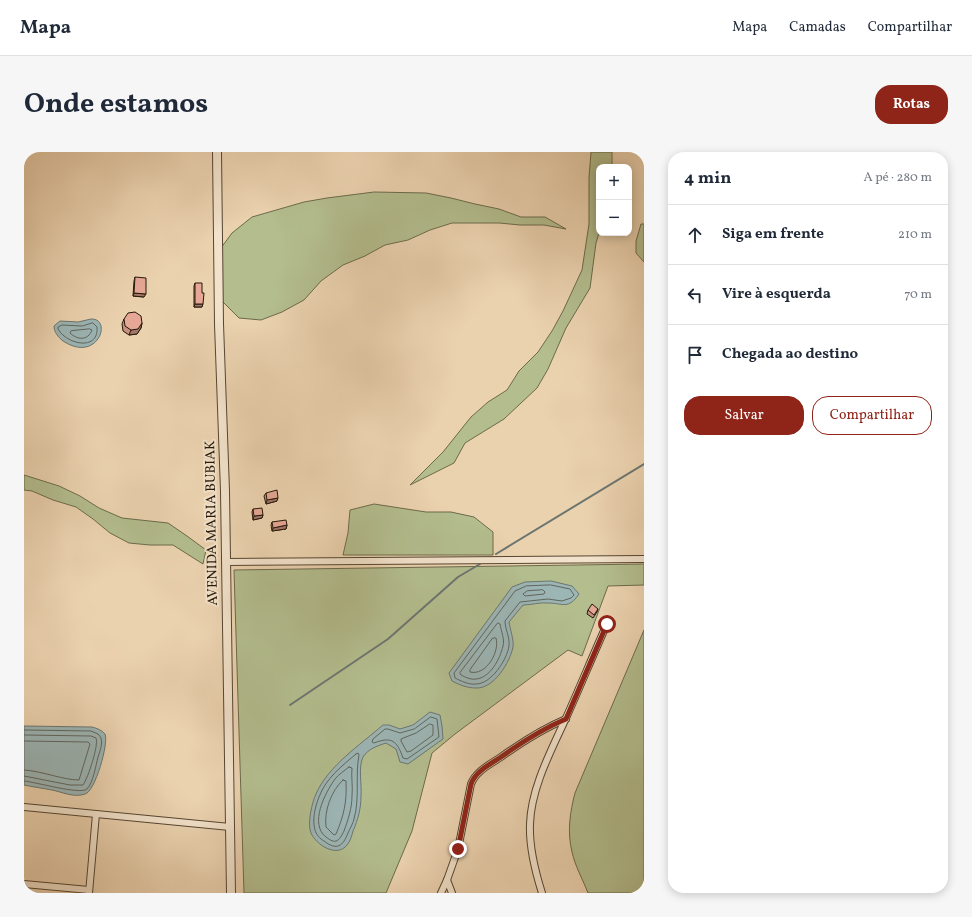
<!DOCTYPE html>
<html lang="pt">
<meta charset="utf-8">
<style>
body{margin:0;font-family:Vollkorn,serif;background:#f6f6f7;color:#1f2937}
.controls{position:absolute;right:12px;top:12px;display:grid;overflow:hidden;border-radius:8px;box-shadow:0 2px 10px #0003}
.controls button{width:36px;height:36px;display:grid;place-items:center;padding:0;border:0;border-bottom:1px solid #e0e1e3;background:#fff;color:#1f2937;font:20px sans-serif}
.stop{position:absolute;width:12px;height:12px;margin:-9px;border:3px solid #8f2418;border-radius:50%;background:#fff}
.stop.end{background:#8f2418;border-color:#fff;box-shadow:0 1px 4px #0008}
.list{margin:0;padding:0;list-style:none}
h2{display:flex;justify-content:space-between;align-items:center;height:52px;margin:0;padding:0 16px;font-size:17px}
h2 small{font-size:13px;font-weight:400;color:#747a83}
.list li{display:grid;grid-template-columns:26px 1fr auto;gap:12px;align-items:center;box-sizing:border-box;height:60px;padding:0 16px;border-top:1px solid #e0e1e3}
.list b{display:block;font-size:15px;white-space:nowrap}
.list em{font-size:13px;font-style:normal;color:#747a83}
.actions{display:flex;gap:8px;padding:12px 16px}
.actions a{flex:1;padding:9px 0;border:1px solid #8f2418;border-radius:16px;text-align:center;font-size:14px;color:#8f2418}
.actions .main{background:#8f2418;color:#fff}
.icon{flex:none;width:22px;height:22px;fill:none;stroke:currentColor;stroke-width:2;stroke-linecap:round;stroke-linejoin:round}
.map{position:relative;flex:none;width:620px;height:741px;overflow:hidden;border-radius:16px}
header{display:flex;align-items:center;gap:24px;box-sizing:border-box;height:56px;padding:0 20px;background:#fff;border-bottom:1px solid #e0e1e3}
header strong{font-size:19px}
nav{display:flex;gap:22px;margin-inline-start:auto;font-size:14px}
.intro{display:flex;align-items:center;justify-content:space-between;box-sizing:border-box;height:96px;padding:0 24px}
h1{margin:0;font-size:28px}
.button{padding:10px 18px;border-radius:16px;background:#8f2418;color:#fff;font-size:14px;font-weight:700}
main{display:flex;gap:24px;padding:0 24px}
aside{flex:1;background:#fff;border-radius:16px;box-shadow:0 2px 10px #0003}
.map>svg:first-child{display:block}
.green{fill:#b3bd8e;stroke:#6c6a4b}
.water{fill:#9cb5b5;stroke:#6c7670}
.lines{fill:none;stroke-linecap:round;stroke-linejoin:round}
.shore{stroke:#60665e;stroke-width:1}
.stream{stroke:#6c7670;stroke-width:2}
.minor-casing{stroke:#564632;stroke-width:8}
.tertiary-casing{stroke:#564632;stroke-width:10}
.minor{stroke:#f2e2cb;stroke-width:6}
.tertiary{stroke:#f2e2cb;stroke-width:8}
.wall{fill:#c69081;stroke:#251808}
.shaded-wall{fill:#a17569;stroke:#251808}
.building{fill:#e6a796;stroke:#251808}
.route{stroke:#8f2418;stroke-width:5}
.labels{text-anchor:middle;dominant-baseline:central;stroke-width:4;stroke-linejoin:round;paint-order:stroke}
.street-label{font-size:14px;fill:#251808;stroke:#f2e2cb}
</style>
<header>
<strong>Mapa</strong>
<nav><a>Mapa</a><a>Camadas</a><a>Compartilhar</a></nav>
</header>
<div class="intro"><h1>Onde estamos</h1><a class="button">Rotas</a></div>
<main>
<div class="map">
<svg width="620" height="741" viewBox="0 0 620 741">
<rect width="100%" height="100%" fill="#ebd2af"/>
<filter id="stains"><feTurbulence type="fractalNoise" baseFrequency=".005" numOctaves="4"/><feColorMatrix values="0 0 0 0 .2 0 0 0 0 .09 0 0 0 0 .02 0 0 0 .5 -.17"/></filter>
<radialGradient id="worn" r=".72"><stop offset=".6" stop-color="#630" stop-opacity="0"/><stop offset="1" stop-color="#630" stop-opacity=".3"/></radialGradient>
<g class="green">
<path d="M567,0H588V15H575V81L572,91L566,136L542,176L524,217L513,236L480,267L441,291L430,311L386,333L419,300L447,265L464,250L483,238L495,219L514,200L528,179L539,159L558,118L565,72V26Z"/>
<path d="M350,40L402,41L427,46L451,52L475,57L497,65H521L542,77L520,73H496L475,71H428L406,78L384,88L361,93L341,104L319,113L297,129L280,148L258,160L237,168L215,166L197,148L194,100L208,81L228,65L280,50L303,46Z"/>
<path d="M617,72H620V110L612,101V89Z"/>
<path d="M0,323L35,334L56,344L75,356L98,366L144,371L163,384L182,398L179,412L149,393H126L105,391L86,381L69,367L52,355L29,348L8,339L0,338Z"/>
<path d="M350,352L402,360H427L450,365L469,380V403H319L324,381L326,358Z"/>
<path d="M620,412V433L584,434L558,504L544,498L431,582L408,601L388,679L362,741H220L210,418Z"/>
<path d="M620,478V741H564C559,728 551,714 548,700C543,680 546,660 551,641Z"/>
</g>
<g class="water">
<path d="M67,167C89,166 74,212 39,189C34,185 30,180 30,174L36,169L54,170Z"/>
<path d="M527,429L548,434L555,442C544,458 539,451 524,451C516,450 507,453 499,453L485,470C486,477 490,488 489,495C486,510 470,537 452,536C443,536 436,533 428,529L425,521L488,435L501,430Z"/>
<path d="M406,560L416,563L418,574L419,587L384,612L376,610L372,597L362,591C353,594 344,597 339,605C334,615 338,633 337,644C337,656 334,668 329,679C328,683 326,690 323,693C313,706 292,693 287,681C283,672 288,650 292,642C304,614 336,593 359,573H365L376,577L389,573Z"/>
<path d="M0,574L68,575C72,576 78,578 81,582C85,591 71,640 61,642C50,646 38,640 28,638C18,636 9,635 0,633Z"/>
</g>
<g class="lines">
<g class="shore">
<path d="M69,171L73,175C75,200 42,192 34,177V175L38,173L58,174Z"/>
<path d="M66,177L68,178C64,189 53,188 46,181L47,179Z"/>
<path d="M527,433L546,437L550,443L547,446L538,449L524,447L496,450L481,469C481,477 486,485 485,494C483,508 467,532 452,532C445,533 437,529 431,526L430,521L491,439L502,434Z"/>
<path d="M519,438L521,440L520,442L501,444L499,442L503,439Z"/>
<path d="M474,471L476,472C477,479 481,488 479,494C476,507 466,526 452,527C447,528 441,525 437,523L436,521Z"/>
<path d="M469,486H472C476,500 462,524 446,520V518Z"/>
<path d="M407,565L413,567L415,585L383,607L379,606C373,589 368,584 350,591L348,590L349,587L361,577H364L376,581L390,577Z"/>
<path d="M406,572L409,573V583L387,599L383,600L377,589V587L392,581Z"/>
<path d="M0,578L67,579L74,582C81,588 76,598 74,605C72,613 69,631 63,637C56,643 12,630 0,629"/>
<path d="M0,583L67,584L72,586C75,593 64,626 59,633H46L0,624"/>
<path d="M0,589L64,590L66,592L55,628C39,628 18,619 0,618"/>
<path d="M332,602L334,601L335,603C331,624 336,646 330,667C329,672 326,676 324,681C319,694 313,699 300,689C296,687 292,682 291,678C288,668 291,655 295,645C302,626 318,614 332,602Z"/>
<path d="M325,615L328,616C327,625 329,634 328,644C328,656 324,668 320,679C315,689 312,693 302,685C285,672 301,641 311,627C315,622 320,619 325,615Z"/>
<path d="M319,628L322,629C323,650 320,663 312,682L310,683L302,675C300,659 307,639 319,628Z"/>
</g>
<g class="stream">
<path d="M472,402L620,312"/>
<path d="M266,553L364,487L434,425L456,412"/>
</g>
<defs>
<g id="minor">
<path d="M202,410L620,407"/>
<path d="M0,655L206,675"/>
<path d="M423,728L428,741"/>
<path d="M0,732L65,738"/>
<path d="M65,741L72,662"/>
<path d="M417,741L423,728L434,697L447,632C452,619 465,613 477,605C498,590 518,577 542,567"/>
<path d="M518,741C511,719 505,696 506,672C507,636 527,599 542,566C556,535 569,503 583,472"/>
</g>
<path id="tertiary" d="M193,0L195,172L201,339L207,741"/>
</defs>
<use href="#minor" class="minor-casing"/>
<use href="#tertiary" class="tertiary-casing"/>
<use href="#minor" class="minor"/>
<use href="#tertiary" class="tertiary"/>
</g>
<g class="wall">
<path d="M111,125L120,145L109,144L110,129Z"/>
<path d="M171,131L178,155H170V134Z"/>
<path d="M100,167L118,171L117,176L113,182L105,183L99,179L98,172Z"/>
<path d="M242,341L253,349L242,352L240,344Z"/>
<path d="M229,357L239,363L238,366L229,368L228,360Z"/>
<path d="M248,370L263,373L262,377L248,379L247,373Z"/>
<path d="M574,457L573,460L569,466L563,462L564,458Z"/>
</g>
<g class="shaded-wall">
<path d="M110,141L122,142L120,145L109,144Z"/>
<path d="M171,152H179L178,155H170Z"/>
<path d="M118,171L117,176L113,182L105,183L107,178Z"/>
<path d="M254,346L253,349L242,352L243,348Z"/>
<path d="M239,363L238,366L229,368L230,364Z"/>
<path d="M263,373L262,377L248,379L249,376Z"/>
</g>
<g class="building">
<path d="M111,125L122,126V142L110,141Z"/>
<path d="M171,131H178V141H180L179,152H171Z"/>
<path d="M111,160L117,164L118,171L114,177L107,178L101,174L100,167L104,161Z"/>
<path d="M253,338L254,346L243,348L242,341Z"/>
<path d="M238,356L239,363L230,364L229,357Z"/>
<path d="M262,368L263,373L249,376L248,370Z"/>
<path d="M568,452L574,457L570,463L564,458Z"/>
</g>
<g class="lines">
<path class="route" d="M434,697L447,632C452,619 465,613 477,605C498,590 518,577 542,567L583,472"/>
</g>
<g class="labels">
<g class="street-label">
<text transform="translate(188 371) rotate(-91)">AVENIDA MARIA BUBIAK</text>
</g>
</g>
<rect width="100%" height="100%" filter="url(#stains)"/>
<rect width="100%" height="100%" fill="url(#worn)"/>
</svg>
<div class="controls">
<button>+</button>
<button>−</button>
</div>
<div class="stop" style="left:583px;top:472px"></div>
<div class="stop end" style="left:434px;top:697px"></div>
</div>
<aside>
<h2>4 min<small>A pé · 280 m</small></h2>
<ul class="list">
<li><svg class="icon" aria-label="ahead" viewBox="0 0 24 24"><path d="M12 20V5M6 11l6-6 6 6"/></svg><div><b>Siga em frente</b></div><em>210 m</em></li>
<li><svg class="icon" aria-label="left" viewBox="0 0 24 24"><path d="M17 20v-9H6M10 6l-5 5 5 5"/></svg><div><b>Vire à esquerda</b></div><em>70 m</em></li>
<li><svg class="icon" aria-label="arrive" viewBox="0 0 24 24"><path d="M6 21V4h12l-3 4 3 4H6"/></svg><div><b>Chegada ao destino</b></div></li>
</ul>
<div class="actions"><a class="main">Salvar</a><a>Compartilhar</a></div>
</aside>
</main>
